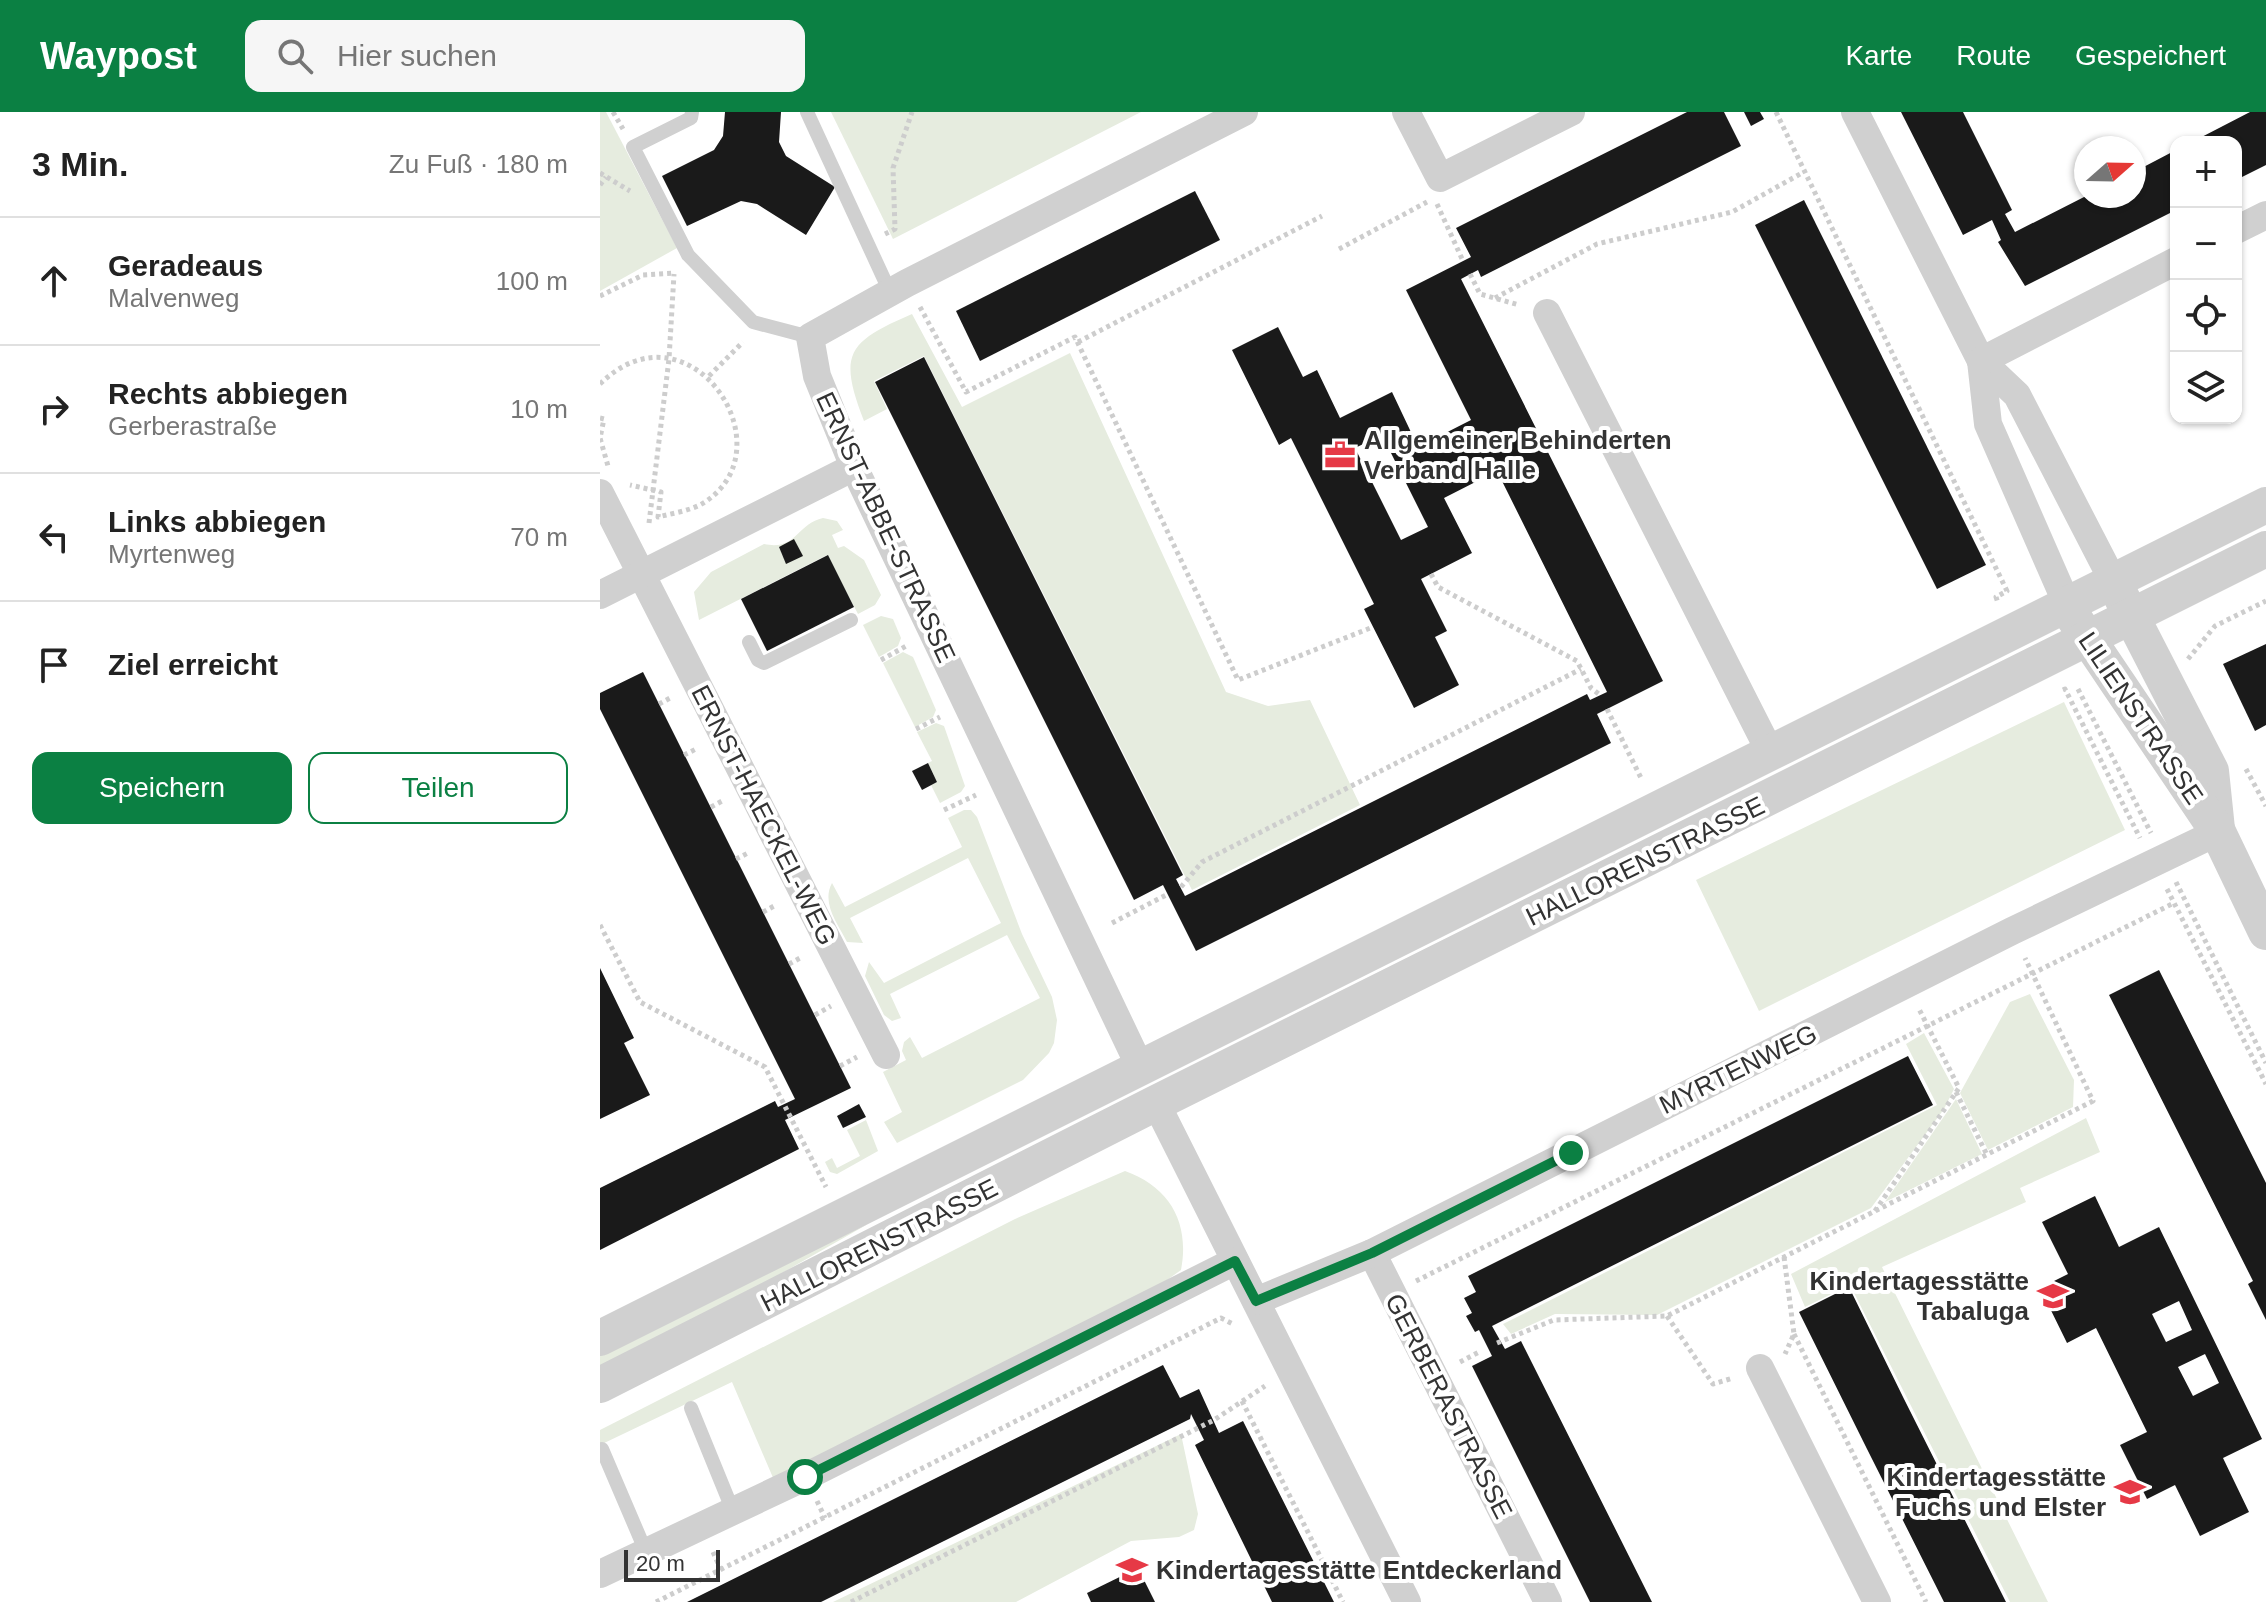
<!DOCTYPE html>
<html lang="de">
<meta charset="utf-8">
<style>
body{margin:0;font-family:Helvetica,sans-serif;background:#f6f6f6;color:#222}
.controls{position:absolute;right:24px;top:24px;display:grid;overflow:hidden;border-radius:16px;box-shadow:0 2px 6px #0004}
.controls button{width:72px;height:72px;display:grid;place-items:center;padding:0;border:0;border-bottom:2px solid #e0e0e0;background:#fff;color:#222;font:40px sans-serif}
.compass{position:absolute;left:1474px;top:24px;width:72px;height:72px;border-radius:50%;background:#fff;box-shadow:0 2px 6px #0004;rotate:70deg}
.scale{position:absolute;left:24px;bottom:20px;width:96px;box-sizing:border-box;padding-left:8px;border:4px solid #333;border-top:0;font-size:22px;line-height:28px;white-space:nowrap;color:#333;-webkit-text-stroke:6px #fff;paint-order:stroke}
.stop{position:absolute;width:24px;height:24px;margin:-18px;border:6px solid #0b8043;border-radius:50%;background:#fff}
.stop.end{background:#0b8043;border-color:#fff;box-shadow:0 2px 8px #0008}
.list{margin:0;padding:0;list-style:none}
h2{display:flex;justify-content:space-between;align-items:center;height:104px;margin:0;padding:0 32px;font-size:34px}
h2 small{font-size:26px;font-weight:400;color:#767676}
.list li{display:grid;grid-template-columns:52px 1fr auto;gap:24px;align-items:center;box-sizing:border-box;height:128px;padding:0 32px;border-top:2px solid #e0e0e0}
.list b{display:block;font-size:30px;white-space:nowrap}
.list p{margin:0;font-size:26px;white-space:nowrap;color:#767676}
.list em{font-size:26px;font-style:normal;color:#767676}
.actions{display:flex;gap:16px;padding:24px 32px}
.actions a{flex:1;padding:18px 0;border:2px solid #0b8043;border-radius:16px;text-align:center;font-size:28px;color:#0b8043}
.actions .main{background:#0b8043;color:#fff}
.icon{flex:none;width:44px;height:44px;fill:none;stroke:currentColor;stroke-width:2;stroke-linecap:round;stroke-linejoin:round}
.map{position:relative;flex:none;width:1666px;height:1490px;overflow:hidden}
header{display:flex;align-items:center;gap:48px;box-sizing:border-box;height:112px;padding:0 40px;background:#0b8043;color:#fff}
header strong{font-size:38px}
nav{display:flex;gap:44px;margin-inline-start:auto;font-size:28px}
.search{width:560px;height:72px;background:#f6f6f6;display:flex;align-items:center;gap:20px;box-sizing:border-box;padding:0 28px;border-radius:16px;color:#767676;font-size:30px}
main{display:flex}
aside{flex:1;background:#fff}
.map>svg:first-child{display:block}
.green{fill:#e6ecdf}
.building{fill:#1a1a1a;fill-rule:evenodd}
.lines{fill:none;stroke-linecap:round;stroke-linejoin:round}
.path{stroke:#cdcdcd;stroke-width:5;stroke-dasharray:4 4;stroke-linecap:butt}
.service{stroke:#d0d0d0;stroke-width:14}
.minor{stroke:#d0d0d0;stroke-width:28}
.tertiary{stroke:#d0d0d0;stroke-width:36}
.route{stroke:#0b8043;stroke-width:10}
.labels{text-anchor:middle;dominant-baseline:central;stroke-width:8;stroke-linejoin:round;paint-order:stroke}
.poi-label{font-size:26px;font-weight:bold;fill:#333;stroke:#fff;text-anchor:start}
.street-label{font-size:26px;fill:#333;stroke:#fff}
</style>
<header>
<strong>Waypost</strong>
<div class="search"><svg class="icon" aria-label="search" viewBox="0 0 24 24"><circle cx="10" cy="10" r="6"/><path d="M15 15l6 6"/></svg>Hier suchen</div>
<nav><a>Karte</a><a>Route</a><a>Gespeichert</a></nav>
</header>
<main>
<aside>
<h2>3 Min.<small>Zu Fuß · 180 m</small></h2>
<ul class="list">
<li><svg class="icon" aria-label="ahead" viewBox="0 0 24 24"><path d="M12 20V5M6 11l6-6 6 6"/></svg><div><b>Geradeaus</b><p>Malvenweg</p></div><em>100 m</em></li>
<li><svg class="icon" aria-label="right" viewBox="0 0 24 24"><path d="M7 20v-9h11M14 6l5 5-5 5"/></svg><div><b>Rechts abbiegen</b><p>Gerberastraße</p></div><em>10 m</em></li>
<li><svg class="icon" aria-label="left" viewBox="0 0 24 24"><path d="M17 20v-9H6M10 6l-5 5 5 5"/></svg><div><b>Links abbiegen</b><p>Myrtenweg</p></div><em>70 m</em></li>
<li><svg class="icon" aria-label="arrive" viewBox="0 0 24 24"><path d="M6 21V4h12l-3 4 3 4H6"/></svg><div><b>Ziel erreicht</b></div></li>
</ul>
<div class="actions"><a class="main">Speichern</a><a>Teilen</a></div>
</aside>
<div class="map">
<svg width="1666" height="1490" viewBox="0 0 1666 1490">
<rect width="100%" height="100%" fill="#fff"/>
<g class="green">
<path d="M0,0H6L77,136L0,179Z"/>
<path d="M231,0H541L293,127Z"/>
<path d="M312,202L362,295L470,241L626,580L668,594L710,588L760,693L592,778L324,244L274,269L287,297L264,309C238,242 247,230 312,202Z"/>
<path d="M223,406L237,409L243,418L232,423L238,436L244,434L264,448L281,483L275,493L258,502L227,443L99,508L94,480L111,460L164,432C197,439 196,412 223,406Z"/>
<path d="M281,504L293,507L301,526L298,534L279,545L263,513Z"/>
<path d="M303,540L313,545L336,598L333,605L315,615L283,551Z"/>
<path d="M1464,590L1525,718L1159,899L1096,768Z"/>
<path d="M336,611L344,614L365,674L361,680L340,691L331,673L337,670L328,651L332,649L317,620Z"/>
<path d="M364,698H371L377,705L422,822L452,885L457,908L454,931L449,941L423,968L297,1031L284,1010L302,1000L283,960L306,948L302,939L304,930L310,925L322,946L440,886L407,823L290,882L301,906L292,909L284,903L265,864L269,850L284,871L401,811L368,746L250,806L263,831L247,830C238,812 221,791 232,771L245,795L362,735L348,706Z"/>
<path d="M1430,882L1474,968L1473,995L1388,1038L1360,981L1410,890Z"/>
<path d="M1324,921L1354,977L1344,997L1271,1096L1057,1203L955,1202L911,1222L903,1212L1337,993L1306,932Z"/>
<path d="M1356,987L1382,1042L1285,1090Z"/>
<path d="M1486,1006L1500,1040L1420,1076L1426,1090L1282,1155L1448,1490H1410L1250,1173L1205,1195L1191,1162Z"/>
<path d="M266,1008L278,1039L237,1062L230,1060L225,1050L232,1046L237,1056L260,1044L247,1018Z"/>
<path d="M525,1059C570,1075 590,1111 581,1158L553,1178L174,1368L132,1270L0,1333V1318L415,1107Z"/>
<path d="M268,1112L68,1226L0,1260V1236Z"/>
<path d="M581,1322L598,1402L594,1418L579,1425L531,1429L416,1490H233Z"/>
</g>
<g class="building">
<path d="M125,0H181L179,30L186,44L235,75L206,123L157,92L141,89L87,114L62,64L114,38L123,24Z"/>
<path d="M1087,0H1124L1141,34L881,165L878,158L861,167L1063,569L997,602L1011,631L596,839L563,773L534,788L275,270L324,245L583,763L576,767L585,784L987,582L990,588L1007,580L897,359L844,386L872,441L821,467L847,519L835,525L859,573L814,596L764,497L774,492L691,326L679,333L632,238L678,215L703,265L717,258L740,306L792,280L818,335L871,308L806,178L871,145L856,116ZM782,323L828,415L801,428L755,336Z"/>
<path d="M1144,0H1160L1164,7L1151,14Z"/>
<path d="M1301,0H1363L1412,98L1405,102L1415,120L1486,84H1534V60L1576,38V98L1425,174L1398,130L1401,128L1392,108L1363,123Z"/>
<path d="M1650,0H1666V53L1636,68V30H1592Z"/>
<path d="M595,79L620,128L380,249L356,199Z"/>
<path d="M1204,88L1386,453L1337,477L1155,113Z"/>
<path d="M194,427L203,444L186,452L179,435Z"/>
<path d="M228,443L254,495L167,539L141,487Z"/>
<path d="M1666,532V613L1655,619L1623,552Z"/>
<path d="M43,560L251,976L185,1008L199,1037L0,1138V1076L175,989L178,995L195,987L0,597V581Z"/>
<path d="M328,651L337,670L322,678L312,659Z"/>
<path d="M0,856L34,926L24,931L50,983L0,1007Z"/>
<path d="M1559,858L1666,1071V1208L1648,1172L1653,1169L1509,883Z"/>
<path d="M1308,944L1333,993L892,1214L905,1237L921,1229L1052,1490H990L872,1254L892,1244L879,1218L875,1220L866,1204L872,1201L864,1186L876,1180L868,1164Z"/>
<path d="M259,992L266,1005L243,1016L237,1004Z"/>
<path d="M1495,1084L1519,1135L1559,1115L1662,1327L1623,1346L1649,1400L1600,1424L1575,1373L1547,1387L1520,1333L1547,1320L1496,1216L1467,1231L1440,1176L1468,1162L1442,1110ZM1579,1189L1592,1218L1566,1230L1552,1202ZM1605,1242L1619,1271L1593,1284L1578,1255Z"/>
<path d="M1249,1175L1304,1287L1406,1490H1344L1267,1337L1199,1200Z"/>
<path d="M563,1253L580,1286L599,1277L619,1321L643,1309L734,1490H672L595,1333L604,1328L591,1302L590,1307L221,1490H87Z"/>
<path d="M538,1456L555,1490H491L487,1481Z"/>
</g>
<g class="lines">
<g class="path">
<path d="M13,0L23,17"/>
<path d="M1176,0L1407,479L1396,485L1398,491"/>
<path d="M0,61L30,79"/>
<path d="M0,73L6,65"/>
<path d="M837,92L863,149"/>
<path d="M285,122L295,117L293,56L312,0"/>
<path d="M739,137L827,90"/>
<path d="M870,162L880,182L919,193"/>
<path d="M0,184L43,163L75,161"/>
<path d="M895,186L997,132L1132,100L1202,61"/>
<path d="M320,195L366,280L475,225L638,568L773,515"/>
<path d="M478,230L722,104"/>
<path d="M109,264L143,230"/>
<path d="M0,272C88,185 190,334 105,390C91,399 73,401 58,405L61,380L30,373"/>
<path d="M0,306L4,307L0,326L8,354"/>
<path d="M49,411L69,247L74,162"/>
<path d="M831,462L838,475L977,549L991,576L1000,583"/>
<path d="M1588,547L1615,514L1666,489"/>
<path d="M281,548L308,533"/>
<path d="M1478,577L1551,721"/>
<path d="M1463,578L1465,577L1540,726"/>
<path d="M59,592L72,585"/>
<path d="M1007,597L1042,668"/>
<path d="M316,617L340,605"/>
<path d="M84,643L98,636"/>
<path d="M1646,657L1666,694"/>
<path d="M111,695L124,688"/>
<path d="M344,698L376,683"/>
<path d="M136,747L150,740"/>
<path d="M1576,770L1666,951"/>
<path d="M581,775L602,750L981,557"/>
<path d="M1567,777L1666,972"/>
<path d="M163,800L176,793"/>
<path d="M512,811L568,782"/>
<path d="M0,813L40,890L165,955L226,1075"/>
<path d="M189,852L202,845"/>
<path d="M215,903L231,894"/>
<path d="M240,954L257,945"/>
<path d="M1356,980L1387,1043"/>
<path d="M1275,1099L1359,976L1319,897"/>
<path d="M1184,1145L1194,1222L1185,1242"/>
<path d="M816,1169L1574,791"/>
<path d="M1067,1204L1113,1272L1133,1266"/>
<path d="M1194,1222L1326,1490"/>
<path d="M897,1231L954,1208L1067,1204L1493,989L1425,846"/>
<path d="M860,1250L881,1239"/>
<path d="M642,1289L743,1490"/>
<path d="M217,1389L225,1406"/>
<path d="M113,1440L121,1458"/>
<path d="M56,1490L621,1206L635,1213"/>
<path d="M251,1490L614,1308L665,1274"/>
</g>
<g class="service">
<path d="M92,0L91,6L33,35L88,143L153,210L210,225"/>
<path d="M207,0L290,180"/>
<path d="M149,530L158,548L164,551L251,508"/>
<path d="M91,1296L133,1399"/>
<path d="M2,1337L46,1440"/>
</g>
<g class="minor">
<path d="M806,0L840,66L971,0"/>
<path d="M1255,0L1381,249L1417,283L1512,467"/>
<path d="M1636,118L1666,103"/>
<path d="M947,201L1171,642"/>
<path d="M1381,249L1388,312L1466,490"/>
<path d="M1381,249L1576,149"/>
<path d="M0,381L286,943"/>
<path d="M0,483L254,355"/>
<path d="M541,957L254,355L217,264L210,225L307,171L644,0"/>
<path d="M556,991L807,1490"/>
<path d="M772,1141L948,1490"/>
<path d="M656,1189L772,1141L1412,819L1618,720"/>
<path d="M1160,1256L1277,1490"/>
<path d="M0,1462L205,1365L635,1149"/>
</g>
<g class="tertiary">
<path d="M1522,486L1611,659L1617,717"/>
<path d="M1474,506L1618,720L1666,820"/>
<path d="M0,1226L1666,393"/>
<path d="M0,1273L556,991L1666,437"/>
</g>
</g>
<g class="lines">
<path class="route" d="M205,1365L635,1149L656,1189L772,1141L971,1041"/>
</g>
<defs>
<symbol id="office-bare" viewBox="-9 -9 18 18"><path d="M-6-3h4V-5.5h4V-3h4V5H-6ZM-1-4.5V-3h2v-1.5ZM-6 0V1H6V0Z" fill="#e63946" stroke="#fff" stroke-width="2.5" paint-order="stroke"/></symbol>
<symbol id="school-bare" viewBox="-9 -9 18 18"><path d="M0-5L7-2L0 1L-7-2ZM-4 1L0 2.5L4 1V4Q0 6-4 4Z" fill="#e63946" stroke="#fff" stroke-width="2.5" paint-order="stroke"/></symbol>
</defs>
<g fill-rule="evenodd">
<use href="#office-bare" x="718" y="321" width="44" height="44"/>
<use href="#school-bare" x="1431" y="1162" width="44" height="44"/>
<use href="#school-bare" x="1508" y="1358" width="44" height="44"/>
<use href="#school-bare" x="510" y="1436" width="44" height="44"/>
</g>
<g class="labels">
<g class="poi-label">
<text x="764" y="328">Allgemeiner Behinderten<tspan x="764" dy="30">Verband Halle</tspan></text>
<text x="1429" y="1169" text-anchor="end">Kindertagesstätte<tspan x="1429" dy="30">Tabaluga</tspan></text>
<text x="1506" y="1365" text-anchor="end">Kindertagesstätte<tspan x="1506" dy="30">Fuchs und Elster</tspan></text>
<text x="556" y="1458">Kindertagesstätte Entdeckerland</text>
</g>
<g class="street-label">
<text transform="translate(286 415) rotate(65)">ERNST-ABBE-STRASSE</text>
<text transform="translate(1541 606) rotate(56)">LILIENSTRASSE</text>
<text transform="translate(164 703) rotate(63)">ERNST-HAECKEL-WEG</text>
<text transform="translate(1045 749) rotate(-26)">HALLORENSTRASSE</text>
<text transform="translate(1138 957) rotate(-26)">MYRTENWEG</text>
<text transform="translate(279 1133) rotate(-27)">HALLORENSTRASSE</text>
<text transform="translate(849 1294) rotate(63)">GERBERASTRASSE</text>
</g>
</g>
</svg>
<div class="controls">
<button>+</button>
<button>−</button>
<button><svg class="icon" aria-label="locate" viewBox="0 0 24 24"><circle cx="12" cy="12" r="6"/><path d="M12 2v4M12 18v4M2 12h4M18 12h4"/></svg></button>
<button><svg class="icon" aria-label="layers" viewBox="0 0 24 24"><path d="M12 4l9 5-9 5-9-5zM3 14l9 5 9-5"/></svg></button>
</div>
<svg class="compass" viewBox="-18 -18 36 36"><path d="M0-13l5 13h-10z" fill="#e53935"/><path d="M0 13l5-13h-10z" fill="#767676"/></svg>
<div class="scale">20 m</div>
<div class="stop" style="left:205px;top:1365px"></div>
<div class="stop end" style="left:971px;top:1041px"></div>
</div>
</main>
